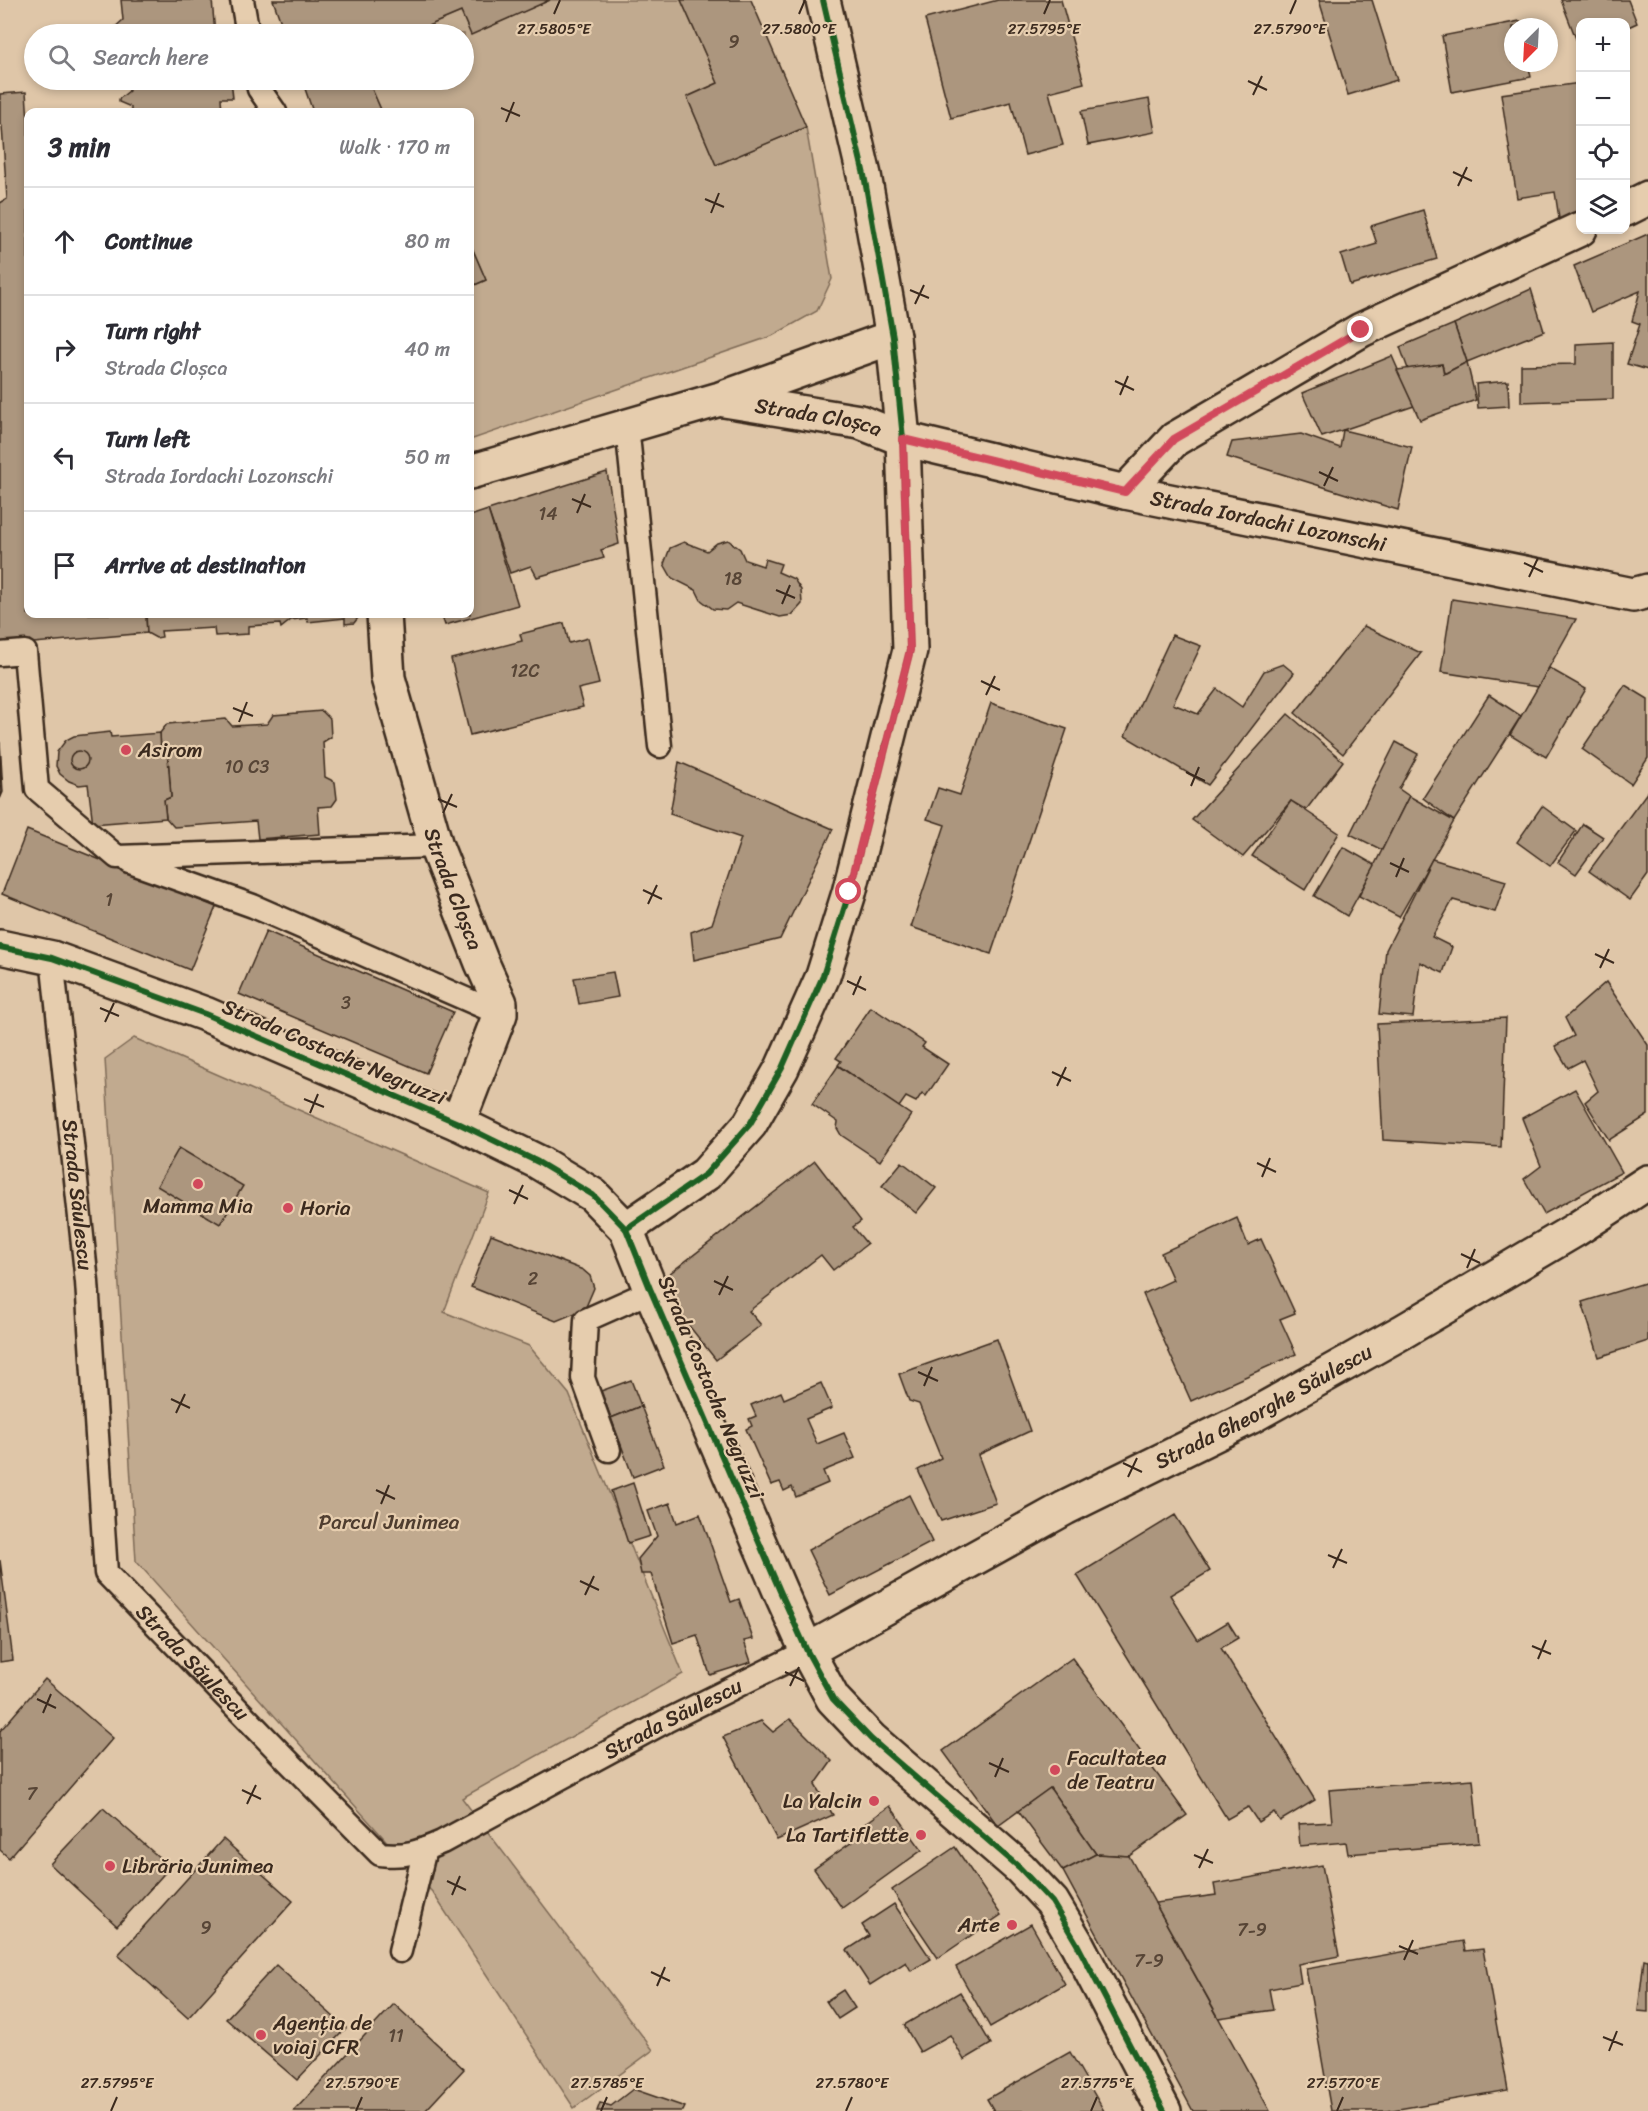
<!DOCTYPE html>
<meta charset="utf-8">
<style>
body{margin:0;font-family:Sriracha,sans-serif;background:#f2f2f3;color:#2b2b33}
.controls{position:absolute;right:18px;top:18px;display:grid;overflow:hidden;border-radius:12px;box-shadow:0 3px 9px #0003}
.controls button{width:54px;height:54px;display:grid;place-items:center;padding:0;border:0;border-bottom:2px solid #e1e1e2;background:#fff;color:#2b2b33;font:30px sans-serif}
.compass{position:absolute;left:1504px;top:18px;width:54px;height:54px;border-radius:50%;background:#fff;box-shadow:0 3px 9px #0003;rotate:204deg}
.stop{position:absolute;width:18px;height:18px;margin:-14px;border:4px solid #d1495b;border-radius:50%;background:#fff}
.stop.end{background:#d1495b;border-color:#fff;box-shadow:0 2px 6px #0008}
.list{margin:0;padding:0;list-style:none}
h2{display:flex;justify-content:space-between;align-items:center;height:78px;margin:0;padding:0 24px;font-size:26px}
h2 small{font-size:20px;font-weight:400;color:#7c7c81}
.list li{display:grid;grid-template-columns:39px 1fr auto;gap:18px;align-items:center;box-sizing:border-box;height:108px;padding:0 24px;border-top:2px solid #e1e1e2}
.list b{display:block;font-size:22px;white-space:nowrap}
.list p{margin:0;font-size:20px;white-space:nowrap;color:#7c7c81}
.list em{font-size:20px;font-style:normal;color:#7c7c81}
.icon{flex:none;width:33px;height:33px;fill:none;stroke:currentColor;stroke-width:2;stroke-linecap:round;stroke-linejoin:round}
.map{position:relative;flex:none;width:1648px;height:2111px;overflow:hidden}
.search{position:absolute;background:#fff;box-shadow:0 3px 9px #0003;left:24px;top:24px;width:450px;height:66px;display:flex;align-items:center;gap:15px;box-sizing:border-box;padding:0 21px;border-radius:33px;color:#7c7c81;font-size:22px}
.panel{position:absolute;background:#fff;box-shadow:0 3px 9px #0003;left:24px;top:108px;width:450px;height:510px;border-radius:12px}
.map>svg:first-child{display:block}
.green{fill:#c1aa8f;stroke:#7e6a56;stroke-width:1.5}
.building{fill:#ac967e;stroke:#3b2a1e;stroke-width:1.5}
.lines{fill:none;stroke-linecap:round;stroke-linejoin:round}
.lane-casing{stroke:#3b2a1e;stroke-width:27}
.street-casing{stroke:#3b2a1e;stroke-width:38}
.secondary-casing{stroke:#3b2a1e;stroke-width:38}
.lane{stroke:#e6cdae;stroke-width:22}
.street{stroke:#e6cdae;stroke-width:33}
.secondary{stroke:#e6cdae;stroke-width:33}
.cycleway-casing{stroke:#e6cdae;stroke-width:10}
.cycleway{stroke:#1b5e20;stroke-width:6}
.route{stroke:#d1495b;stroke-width:8}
.ticks{fill:none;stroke:#3b2a1e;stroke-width:2}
.poi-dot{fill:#d1495b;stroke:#e6cdae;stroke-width:2}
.labels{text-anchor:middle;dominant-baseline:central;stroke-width:4.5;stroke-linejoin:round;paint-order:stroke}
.number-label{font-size:18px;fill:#574536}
.street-label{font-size:21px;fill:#3b2a1e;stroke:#e6cdae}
.poi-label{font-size:21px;fill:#3b2a1e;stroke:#e6cdae;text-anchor:start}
.park-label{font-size:21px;fill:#4f3d2f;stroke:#e6cdae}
.ticks-label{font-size:15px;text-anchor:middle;fill:#3b2a1e;stroke:#e6cdae;stroke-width:4.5;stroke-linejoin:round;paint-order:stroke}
</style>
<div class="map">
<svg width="1648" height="2111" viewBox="0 0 1648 2111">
<rect width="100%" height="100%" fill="#dfc6a8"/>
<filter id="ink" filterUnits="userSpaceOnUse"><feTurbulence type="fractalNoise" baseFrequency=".0167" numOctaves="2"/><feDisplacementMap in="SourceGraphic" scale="12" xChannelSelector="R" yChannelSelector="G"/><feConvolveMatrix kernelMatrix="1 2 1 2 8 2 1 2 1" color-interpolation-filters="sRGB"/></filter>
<g filter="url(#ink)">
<g class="green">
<path d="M550,0H681L718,83L687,97L716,165L806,127L832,279L817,311L772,336L470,440V287L486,280L470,243V112H382L368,80H464V34H409L461,12L471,34Z"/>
<path d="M134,1038L489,1193L444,1312L529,1346L569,1394L683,1674L462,1798L653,2050L574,2108L433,1893L136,1561L105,1059Z"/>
</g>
<g class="building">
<path d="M121,0H212L215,34H121L113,32V29L123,20Z"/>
<path d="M273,0H550L471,35L461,12L409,34H285Z"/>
<path d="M681,0H751L806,127L716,165L687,97L718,83Z"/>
<path d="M998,0H1061L1084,83L1049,92L1063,145L1025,155L1011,102L951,118L925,19Z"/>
<path d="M1319,0H1372L1397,80L1348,95Z"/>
<path d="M1561,0H1628L1637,23L1626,28V22H1580V49Z"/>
<path d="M1520,21L1521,27H1513V63H1528L1531,77L1452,92L1442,36Z"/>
<path d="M128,80H231L233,98H221L222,112H131V107L119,102V99L129,91Z"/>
<path d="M302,80H368L382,112H313Z"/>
<path d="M1580,83V214L1560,225L1555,192L1517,198L1501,94Z"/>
<path d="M26,92L28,121V614H146L147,633L0,646V203L7,199L2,126L0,124V94Z"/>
<path d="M1149,99L1155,132L1088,145L1081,111Z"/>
<path d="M1423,210L1437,259L1350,285L1341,255L1377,244L1371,226Z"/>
<path d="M1648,234V370L1627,364L1640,324L1632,321L1640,291L1591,312L1574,266Z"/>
<path d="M470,243L486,280L470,287Z"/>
<path d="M1531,289L1544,331L1467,362L1454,324Z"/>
<path d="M1454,324L1467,362L1444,374L1442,364L1408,369L1400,347Z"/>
<path d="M1613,342V399L1521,402V365L1576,364V344Z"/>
<path d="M1392,356L1414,406L1322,437L1302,393Z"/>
<path d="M1467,362L1476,400L1420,420L1397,370L1442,364L1444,374Z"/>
<path d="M1508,381L1509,406L1478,408L1476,384Z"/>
<path d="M1343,430L1412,447L1398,510L1227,457L1232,442L1301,434L1340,448Z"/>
<path d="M607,472L619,544L601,550L604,558L537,577L531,566L510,573L488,510Z"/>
<path d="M488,510L518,605L445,625L441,614H470V516Z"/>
<path d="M728,540L740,549L745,560L763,566L765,559L781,564L778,572L794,579L801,590L802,604L792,615L780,617L736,603L726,610L713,609L701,600L696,590L672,578L664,564L670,548L684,542L707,551L717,543Z"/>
<path d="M1452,599L1576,619L1538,687L1441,672Z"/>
<path d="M146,614H361L354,623L345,624V618L308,622L307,618L291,620L281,628L280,624L248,626V634L215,636L214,628L161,631L162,637L156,638L147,633Z"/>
<path d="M564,623L569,643L588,638L599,684L578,689L583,707L470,735L451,659L522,641L520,634Z"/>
<path d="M1364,626L1421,653L1343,754L1295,713Z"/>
<path d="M1172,635L1201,646L1173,704L1198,714L1217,689L1242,707L1264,671L1283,664L1294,673L1208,785L1125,736Z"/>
<path d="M1549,668L1586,689L1546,757L1510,735Z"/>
<path d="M1625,685L1648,699V758L1631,784L1582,749Z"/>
<path d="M1489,695L1521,716L1454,821L1423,798Z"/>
<path d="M991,703L1067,729L991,954L911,927L945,825L927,819L938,788L960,795Z"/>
<path d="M322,711L330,719L331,737L323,742L325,777L335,782L337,799L332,806L318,807L320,834L258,839L256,821L174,827L166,818L164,800L171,797L168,757L161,753L160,733L167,724L226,719L232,726L267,724L273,715Z"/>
<path d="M1288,714L1343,761L1306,810L1291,801L1243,857L1192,820Z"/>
<path d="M110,732L111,737L160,733L161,753L168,757L171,797L164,800L166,818L93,824L88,784L79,785L69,781L60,774L56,766L57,752L66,740L74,736Z"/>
<path d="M0,742L3,792L0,799Z"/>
<path d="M1396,742L1418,754L1399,789L1409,796L1382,850L1350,834Z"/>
<path d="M0,749L2,792L0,798Z"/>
<circle cx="79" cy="760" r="9"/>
<path d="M679,762L833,829L780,939L694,960L691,932L712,924L741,838L670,814Z"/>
<path d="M1648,791V875L1630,900L1589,871Z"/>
<path d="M1409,796L1454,821L1399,917L1359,896Z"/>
<path d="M1291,801L1339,833L1305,890L1252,856Z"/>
<path d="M1542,806L1576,831L1550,866L1517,842Z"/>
<path d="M1583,824L1603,837L1576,874L1558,862Z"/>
<path d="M27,830L216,907L190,970L2,894Z"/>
<path d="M1343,847L1375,865L1347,916L1314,896Z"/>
<path d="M1432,859L1506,881L1495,912L1453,900L1432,937L1452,947L1443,973L1420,962L1413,1017L1379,1014L1386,950Z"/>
<path d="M266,931L453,1012L426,1073L239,994Z"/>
<path d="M613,972L618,997L579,1004L574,978Z"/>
<path d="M1606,982L1648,1045V1115L1609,1140L1585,1102L1598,1091L1583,1060L1568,1068L1555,1046L1574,1036L1565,1018Z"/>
<path d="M871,1007L925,1043L922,1047L948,1064L926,1096L922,1093L916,1102L906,1097L899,1107L838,1065L841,1061L836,1058Z"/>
<path d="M1506,1018L1501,1147L1383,1140L1377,1024Z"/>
<path d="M838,1066L911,1115L880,1161L841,1135L837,1128L838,1122L812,1104Z"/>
<path d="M1575,1089L1622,1172L1544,1214L1524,1179L1541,1166L1522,1118Z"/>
<path d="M179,1148L243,1186L220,1224L157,1186Z"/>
<path d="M815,1161L861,1221L853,1227L867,1244L833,1270L821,1255L749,1311L761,1325L716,1360L656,1284Z"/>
<path d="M902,1162L936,1188L916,1213L882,1186Z"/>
<path d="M1237,1218L1248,1245L1261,1239L1295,1313L1280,1319L1296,1354L1191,1401L1143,1294L1173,1280L1161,1253Z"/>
<path d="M491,1234L583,1270L590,1276L594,1288L585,1309L556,1321L471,1287Z"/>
<path d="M1648,1282V1341L1599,1357L1582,1302Z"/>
<path d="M997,1339L1030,1431L978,1455L996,1503L941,1521L918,1470L941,1458L919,1404L909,1401L899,1374Z"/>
<path d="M631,1380L641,1406L611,1418L601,1391Z"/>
<path d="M821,1383L832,1408L806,1419L817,1444L844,1433L855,1458L823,1471L828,1483L796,1497L792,1487L784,1491L780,1482L771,1485L746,1429L752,1426L749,1419L756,1416L751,1405L781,1392L784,1399Z"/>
<path d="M641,1406L664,1465L633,1477L611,1418Z"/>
<path d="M633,1483L650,1536L628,1543L611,1491Z"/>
<path d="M909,1495L932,1542L830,1595L808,1550Z"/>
<path d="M670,1503L677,1523L700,1514L731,1602L739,1599L753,1639L744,1641L751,1662L710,1675L697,1635L673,1643L651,1574H641L638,1559L657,1536L648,1511Z"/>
<path d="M1175,1515L1210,1571L1170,1595L1198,1640L1228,1622L1238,1638L1221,1648L1315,1800L1280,1821L1274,1812L1258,1822L1248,1807L1227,1819L1077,1575Z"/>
<path d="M0,1560L13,1660L0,1662Z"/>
<path d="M1072,1658L1187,1815L1129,1856L1096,1854L1050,1788L998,1826L943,1751Z"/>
<path d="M45,1679L113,1738L9,1858L0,1850V1731Z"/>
<path d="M790,1719L832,1761L815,1785L833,1815L777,1840L723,1737L761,1721L773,1732Z"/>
<path d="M1473,1779L1479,1843L1348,1854L1346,1842L1300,1846L1298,1824L1332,1822L1329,1790Z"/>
<path d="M1050,1788L1096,1854L1063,1871L1018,1811Z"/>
<path d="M890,1806L922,1850L842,1908L814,1869L852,1842L848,1836Z"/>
<path d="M103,1808L170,1867L117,1926L50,1864Z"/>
<path d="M223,1839L293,1901L188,2018L118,1955Z"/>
<path d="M955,1847L1001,1915L938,1958L892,1890Z"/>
<path d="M1096,1854L1129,1856L1270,2111H1193L1063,1871Z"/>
<path d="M1322,1865L1339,1956L1298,1964L1301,1983L1269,1989L1273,2010L1219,2018L1155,1903L1216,1895L1214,1884Z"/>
<path d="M894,1904L931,1959L911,1971L906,1962L870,1985L847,1950L869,1936L862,1925Z"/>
<path d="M1031,1924L1065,1984L990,2027L956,1967Z"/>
<path d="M1463,1941L1465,1951L1483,1949L1508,2090L1387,2111H1331L1306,1969Z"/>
<path d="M1644,1959L1648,1960V2012L1638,2011Z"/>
<path d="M276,1965L346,2028L297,2080L226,2019Z"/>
<path d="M843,1990L855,2008L838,2019L826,2001Z"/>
<path d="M960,1992L991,2044L964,2060L950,2035L920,2052L904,2025Z"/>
<path d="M394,2004L464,2069L425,2111H294Z"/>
<path d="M1070,2052L1104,2111H994L987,2099Z"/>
<path d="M633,2089L685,2107L683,2111H597L600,2103L611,2106Z"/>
</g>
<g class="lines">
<defs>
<g id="lane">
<path d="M242,0L248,34"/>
<path d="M257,80L259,89L275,112"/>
<path d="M627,426L660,746"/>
<path d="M0,654L25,652L37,789L117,857L436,846"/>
<path d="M130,862L253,906L500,1014"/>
<path id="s1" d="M52,958L87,1282L106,1573L286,1759L380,1854C406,1857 419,1852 442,1842L666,1721L807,1651"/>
<path d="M609,1450L583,1378L586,1320L651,1291"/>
<path d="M400,1951L425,1849"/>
</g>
<g id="street">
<path id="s2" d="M724,400L860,422L903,439"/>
<path d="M470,472L720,399L893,337"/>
<path id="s3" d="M1125,492L1633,595L1648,591"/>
<path id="s4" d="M384,614L388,678L436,846L482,963L500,1003V1014L458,1123"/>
</g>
<g id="secondary">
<path d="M1626,209L1648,198"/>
<path d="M903,439L1125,492L1175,439L1361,330L1580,229"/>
<path d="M0,947L52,958L205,1014L458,1123L538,1162L593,1195L626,1229L651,1291L780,1591L807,1651L833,1699L871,1739L1020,1868L1052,1902L1077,1944L1164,2111"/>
<path d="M626,1229L706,1174L750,1124L782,1068L823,976L849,893L910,650L903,439L893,337L864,175L823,0"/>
<path id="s5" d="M807,1651L1065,1508L1250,1417L1402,1332L1575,1230L1648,1182"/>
</g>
</defs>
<use href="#lane" class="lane-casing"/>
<use href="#street" class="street-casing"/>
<use href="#secondary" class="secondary-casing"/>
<use href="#lane" class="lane"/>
<use href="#street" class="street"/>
<use href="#secondary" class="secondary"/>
<defs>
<g id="cycleway">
<path d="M0,947L52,958L205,1014L458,1123L538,1162L593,1195L626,1229L651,1291L780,1591L807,1651L833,1699L871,1739L1020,1868L1052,1902L1077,1944L1164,2111"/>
<path d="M626,1229L706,1174L750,1124L782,1068L823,976L849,893L910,650L903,439L893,337L864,175L823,0"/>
</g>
</defs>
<use href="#cycleway" class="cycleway-casing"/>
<use href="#cycleway" class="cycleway"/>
</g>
</g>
<g class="lines" filter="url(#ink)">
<path class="route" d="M849,892L910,650L903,439L1125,492L1174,439L1361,330"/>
</g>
<path class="ticks" d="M554,14L560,0M799,14L805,0M1044,14L1050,0M1290,14L1296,0M1248,81L1267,90M1253,95L1262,76M501,108L520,116M506,122L514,102M1453,172L1472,181M1458,186L1467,167M705,199L724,207M711,213L719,193M910,290L929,298M915,304L924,285M1115,381L1134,390M1120,395L1128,376M1319,472L1338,481M1324,486L1333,467M572,499L591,507M577,513L585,494M1524,563L1543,572M1529,577L1538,558M776,590L795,598M782,604L790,585M981,681L1000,690M986,695L995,676M233,708L253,716M239,722L247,702M1186,772L1205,781M1191,786L1199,767M438,799L457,807M443,813L452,794M1390,863L1409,872M1396,877L1404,858M643,890L662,899M648,904L657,885M1595,954L1614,963M1600,968L1609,949M847,981L866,990M853,995L861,976M100,1008L119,1016M105,1022L114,1003M1052,1072L1071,1081M1057,1086L1066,1067M304,1099L324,1107M310,1113L318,1094M1257,1163L1276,1172M1262,1177L1270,1158M509,1190L528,1199M514,1204L523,1185M1461,1254L1480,1263M1467,1268L1475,1249M714,1281L733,1290M719,1295L728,1276M918,1372L938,1381M924,1386L932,1367M171,1399L190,1408M176,1413L185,1394M1123,1463L1142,1472M1128,1477L1137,1458M376,1490L395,1499M381,1504L389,1485M1328,1555L1347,1563M1333,1568L1342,1549M580,1581L599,1590M585,1595L594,1576M1532,1646L1551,1654M1538,1659L1546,1640M785,1672L804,1681M790,1686L799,1667M37,1699L56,1708M43,1713L51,1694M989,1763L1009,1772M995,1777L1003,1758M242,1790L261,1799M247,1804L256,1785M1194,1855L1213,1863M1199,1868L1208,1849M447,1881L466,1890M452,1895L460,1876M1399,1946L1418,1954M1404,1960L1413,1940M651,1972L670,1981M657,1986L665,1967M1603,2037L1623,2045M1609,2051L1617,2031M111,2111L117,2097M356,2111L362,2097M601,2111L607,2097M846,2111L852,2097M1091,2111L1097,2097M1337,2111L1343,2097"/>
<g class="poi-dot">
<circle cx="126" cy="750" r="6"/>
<circle cx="198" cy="1184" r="6"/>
<circle cx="288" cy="1208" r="6"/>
<circle cx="1055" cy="1770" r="6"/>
<circle cx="874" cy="1801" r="6"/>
<circle cx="921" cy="1835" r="6"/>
<circle cx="110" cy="1866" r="6"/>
<circle cx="1012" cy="1925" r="6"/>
<circle cx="261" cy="2035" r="6"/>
</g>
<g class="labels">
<g class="number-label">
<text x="734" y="42">9</text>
<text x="548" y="514">14</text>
<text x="733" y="579">18</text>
<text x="525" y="671">12C</text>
<text x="247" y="767">10 C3</text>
<text x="109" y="900">1</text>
<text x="346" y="1003">3</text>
<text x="533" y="1279">2</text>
<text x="32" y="1794">7</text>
<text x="206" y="1928">9</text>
<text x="1252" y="1930">7-9</text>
<text x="1149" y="1961">7-9</text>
<text x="396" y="2036">11</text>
</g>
<g class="street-label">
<text stroke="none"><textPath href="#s2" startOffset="96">Strada Cloșca</textPath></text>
<text stroke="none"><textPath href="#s3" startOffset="146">Strada Iordachi Lozonschi</textPath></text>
<text stroke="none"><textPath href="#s4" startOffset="285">Strada Cloșca</textPath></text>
<text transform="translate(334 1052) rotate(23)">Strada Costache Negruzzi</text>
<text stroke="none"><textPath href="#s1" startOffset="238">Strada Săulescu</textPath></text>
<text transform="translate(711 1387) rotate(67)">Strada Costache Negruzzi</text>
<text stroke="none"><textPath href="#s5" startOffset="518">Strada Gheorghe Săulescu</textPath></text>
<text stroke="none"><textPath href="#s1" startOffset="742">Strada Săulescu</textPath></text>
<text stroke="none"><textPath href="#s1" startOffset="1336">Strada Săulescu</textPath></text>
</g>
<g class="poi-label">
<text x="138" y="750">Asirom</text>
<text x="198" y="1206" text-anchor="middle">Mamma Mia</text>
<text x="300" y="1208">Horia</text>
<text x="1067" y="1758">Facultatea<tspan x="1067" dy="24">de Teatru</tspan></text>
<text x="862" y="1801" text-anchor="end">La Yalcin</text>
<text x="909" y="1835" text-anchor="end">La Tartiflette</text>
<text x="122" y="1866">Librăria Junimea</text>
<text x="1000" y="1925" text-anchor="end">Arte</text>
<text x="273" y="2023">Agenția de<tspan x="273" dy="24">voiaj CFR</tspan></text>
</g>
<g class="park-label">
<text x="389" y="1522">Parcul Junimea</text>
</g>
</g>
<g class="ticks-label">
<text x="554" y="34">27.5805°E</text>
<text x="1044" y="34">27.5795°E</text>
<text x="1290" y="34">27.5790°E</text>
<text x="799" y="34">27.5800°E</text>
<text x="117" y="2088">27.5795°E</text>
<text x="362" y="2088">27.5790°E</text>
<text x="607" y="2088">27.5785°E</text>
<text x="852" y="2088">27.5780°E</text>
<text x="1097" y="2088">27.5775°E</text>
<text x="1343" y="2088">27.5770°E</text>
</g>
</svg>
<div class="controls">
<button>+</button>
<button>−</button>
<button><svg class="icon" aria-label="locate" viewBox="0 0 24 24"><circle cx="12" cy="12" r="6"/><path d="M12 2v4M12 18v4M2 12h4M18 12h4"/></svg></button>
<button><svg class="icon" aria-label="layers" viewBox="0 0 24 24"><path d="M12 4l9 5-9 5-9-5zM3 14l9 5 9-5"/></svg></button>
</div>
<svg class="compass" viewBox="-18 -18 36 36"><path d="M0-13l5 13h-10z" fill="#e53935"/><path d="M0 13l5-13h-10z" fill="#7c7c81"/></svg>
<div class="stop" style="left:849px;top:892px"></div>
<div class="stop end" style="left:1361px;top:330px"></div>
<div class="search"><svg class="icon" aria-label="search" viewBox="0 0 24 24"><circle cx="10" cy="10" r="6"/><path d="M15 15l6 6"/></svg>Search here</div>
<section class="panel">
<h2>3 min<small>Walk · 170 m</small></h2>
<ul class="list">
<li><svg class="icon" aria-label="ahead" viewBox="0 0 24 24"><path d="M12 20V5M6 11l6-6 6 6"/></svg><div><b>Continue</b></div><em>80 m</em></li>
<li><svg class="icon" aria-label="right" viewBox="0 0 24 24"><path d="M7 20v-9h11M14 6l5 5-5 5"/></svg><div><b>Turn right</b><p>Strada Cloșca</p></div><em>40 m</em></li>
<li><svg class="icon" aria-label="left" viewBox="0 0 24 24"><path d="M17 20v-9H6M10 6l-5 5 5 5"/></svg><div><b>Turn left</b><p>Strada Iordachi Lozonschi</p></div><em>50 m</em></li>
<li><svg class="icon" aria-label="arrive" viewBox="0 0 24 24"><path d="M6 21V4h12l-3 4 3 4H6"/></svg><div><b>Arrive at destination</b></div></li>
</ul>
</section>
</div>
